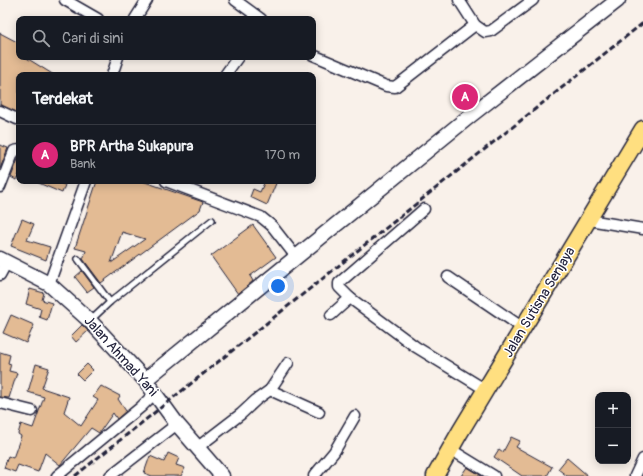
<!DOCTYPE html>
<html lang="id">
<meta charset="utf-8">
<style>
body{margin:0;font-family:Pangolin,sans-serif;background:#20242c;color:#f1f3f6}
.controls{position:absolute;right:12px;bottom:12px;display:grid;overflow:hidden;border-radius:8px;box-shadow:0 2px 10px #0003}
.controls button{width:36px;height:36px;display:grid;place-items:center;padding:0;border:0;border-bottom:1px solid #363941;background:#171b24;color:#f1f3f6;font:20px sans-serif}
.you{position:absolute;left:278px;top:286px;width:14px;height:14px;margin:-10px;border:3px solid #fff;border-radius:50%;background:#1a73e8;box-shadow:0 0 0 6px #1a73e833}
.badge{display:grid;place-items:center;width:26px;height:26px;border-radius:50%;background:#db2777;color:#fff;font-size:13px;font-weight:700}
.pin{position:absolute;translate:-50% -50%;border:2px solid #fff;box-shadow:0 1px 4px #0006}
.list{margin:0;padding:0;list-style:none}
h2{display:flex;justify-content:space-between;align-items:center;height:52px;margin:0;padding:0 16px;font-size:17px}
h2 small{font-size:13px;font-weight:400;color:#9ea1a6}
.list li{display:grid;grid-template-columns:26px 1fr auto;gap:12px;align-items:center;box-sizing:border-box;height:60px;padding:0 16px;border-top:1px solid #363941}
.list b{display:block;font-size:15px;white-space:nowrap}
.list p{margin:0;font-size:13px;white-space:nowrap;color:#9ea1a6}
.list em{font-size:13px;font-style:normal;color:#9ea1a6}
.icon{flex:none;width:22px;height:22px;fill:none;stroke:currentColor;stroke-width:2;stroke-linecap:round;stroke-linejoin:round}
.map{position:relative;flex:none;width:643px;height:476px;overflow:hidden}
.search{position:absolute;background:#171b24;box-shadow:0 2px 10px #0003;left:16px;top:16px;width:300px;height:44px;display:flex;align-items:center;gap:10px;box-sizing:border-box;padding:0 14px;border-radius:8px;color:#9ea1a6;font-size:15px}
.panel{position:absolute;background:#171b24;box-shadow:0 2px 10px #0003;left:16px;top:72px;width:300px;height:112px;border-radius:8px}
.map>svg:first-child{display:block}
.building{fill:#e3bb94;stroke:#22223b;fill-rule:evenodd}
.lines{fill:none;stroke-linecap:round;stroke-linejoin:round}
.lane-casing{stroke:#22223b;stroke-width:8}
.street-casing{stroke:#22223b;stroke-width:13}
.secondary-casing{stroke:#22223b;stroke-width:17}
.primary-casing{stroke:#22223b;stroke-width:19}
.lane{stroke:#fff;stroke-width:5}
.street{stroke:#fff;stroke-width:10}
.secondary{stroke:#fff;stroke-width:14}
.primary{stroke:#ffdf80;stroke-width:16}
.rail{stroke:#22223b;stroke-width:3;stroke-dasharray:6 3;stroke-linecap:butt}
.labels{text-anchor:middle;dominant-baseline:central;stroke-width:3;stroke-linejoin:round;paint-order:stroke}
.street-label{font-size:14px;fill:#22223b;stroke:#fff}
</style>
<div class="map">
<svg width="643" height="476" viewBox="0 0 643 476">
<rect width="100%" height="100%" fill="#f9f1ea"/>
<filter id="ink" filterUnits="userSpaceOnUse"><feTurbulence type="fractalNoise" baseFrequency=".025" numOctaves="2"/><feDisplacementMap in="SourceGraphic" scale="8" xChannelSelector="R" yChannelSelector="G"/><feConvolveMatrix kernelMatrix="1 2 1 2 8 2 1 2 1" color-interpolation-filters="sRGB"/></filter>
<g filter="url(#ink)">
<g class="building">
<path d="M0,33L19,43L18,52L19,57H25L54,75H19V113L0,105Z"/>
<path d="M466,83L479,98L464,109L450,96Z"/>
<path d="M0,145L8,148L0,169Z"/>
<path d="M19,157V174L16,180L11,177Z"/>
<path d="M34,181H54L65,185L62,193Z"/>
<path d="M97,181H142L203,202L200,210L101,283L83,259L86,251L75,248ZM122,232L145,239L111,263Z"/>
<path d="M265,181H277L267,205L250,197L253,189L260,192Z"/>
<path d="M22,219L34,224L27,240L50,247L46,260L11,246Z"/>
<path d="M253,225L276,257L250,276L253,281L238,294L211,256Z"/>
<path d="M82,271L94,287L87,292L75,277Z"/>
<path d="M30,289L44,293L42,300L52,303L47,320L39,317L41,309L26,304Z"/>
<path d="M11,315L34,325L26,343L3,333Z"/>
<path d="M82,325L88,331L76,342L71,336Z"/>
<path d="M0,352L10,355L8,363L11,364L9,371L17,373L9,398L0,397Z"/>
<path d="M36,364L49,368L42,388L69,397L64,412L81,426L98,400L93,397L101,386L120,396L118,399L126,411L117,419L113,413L99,433L91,428L60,465L45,453L38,472L18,465L15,472L4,468L8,456L13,458L21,436L18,434L21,424L33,428L44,397L28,392Z"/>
<path d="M87,364L93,370L83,380L77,374Z"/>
<path d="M511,437L520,441L516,447L552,467L547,476H522L494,457L499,449L503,452Z"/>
<path d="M168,453L179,458L176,465L185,468L181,476H152L144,473L150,456L164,462Z"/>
<path d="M567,458L588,476H567L558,469Z"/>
<path d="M467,467L482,476H461Z"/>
</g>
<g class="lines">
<defs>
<g id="lane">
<path d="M78,259L110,302"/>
<path d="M91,320L110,302L212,220"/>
</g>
<g id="street">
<path d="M65,0L98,19"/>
<path d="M235,0L261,19"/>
<path d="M459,0L475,25L485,32L491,31L533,0"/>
<path d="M135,19L147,0"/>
<path d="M313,55L386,86L395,87L475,25"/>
<path d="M112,75L118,57"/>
<path d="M225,75L238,57"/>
<path d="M0,111L17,119"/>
<path d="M166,181L261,217L272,226L297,258"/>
<path d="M0,187L14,151L19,150"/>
<path d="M589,220L643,229"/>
<path d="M0,275L7,262"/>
<path d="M448,277L523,328"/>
<path d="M49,284L86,181"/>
<path d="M350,298L339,287V283L424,209"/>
<path d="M331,315L350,298L416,347L486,390"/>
<path d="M270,390L319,412"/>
<path d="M0,403L32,411"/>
<path d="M198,447L241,414L256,400L270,390L288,363"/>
<path d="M450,449L494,476"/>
<path d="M57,476L141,407L155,393"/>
<path d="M110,476L177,424"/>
<path d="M314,476L334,452L355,416"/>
<path d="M635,476L643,459"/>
</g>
<g id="secondary">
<path d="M0,259L49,284L90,321L145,380L177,424L222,476"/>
<path d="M145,380L471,115L618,0"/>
</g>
<path id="primary" d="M435,476L460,432L643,129"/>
</defs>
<use href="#lane" class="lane-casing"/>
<use href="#street" class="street-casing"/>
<use href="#secondary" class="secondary-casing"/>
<use href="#primary" class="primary-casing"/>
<use href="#lane" class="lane"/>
<use href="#street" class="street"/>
<use href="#secondary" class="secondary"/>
<use href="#primary" class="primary"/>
<path class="rail" d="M75,476L643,23"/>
</g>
</g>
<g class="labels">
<g class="street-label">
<text transform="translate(539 302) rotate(-59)">Jalan Sutisna Senjaya</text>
<text transform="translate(121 356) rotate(48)">Jalan Ahmad Yani</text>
</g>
</g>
</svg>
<div class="controls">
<button>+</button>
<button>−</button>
</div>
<div class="you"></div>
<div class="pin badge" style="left:465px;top:97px">A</div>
<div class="search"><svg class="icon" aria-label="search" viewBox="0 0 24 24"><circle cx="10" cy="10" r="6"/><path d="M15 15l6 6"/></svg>Cari di sini</div>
<section class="panel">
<h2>Terdekat<small></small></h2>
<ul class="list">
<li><span class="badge">A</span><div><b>BPR Artha Sukapura</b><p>Bank</p></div><em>170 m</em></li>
</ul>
</section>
</div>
